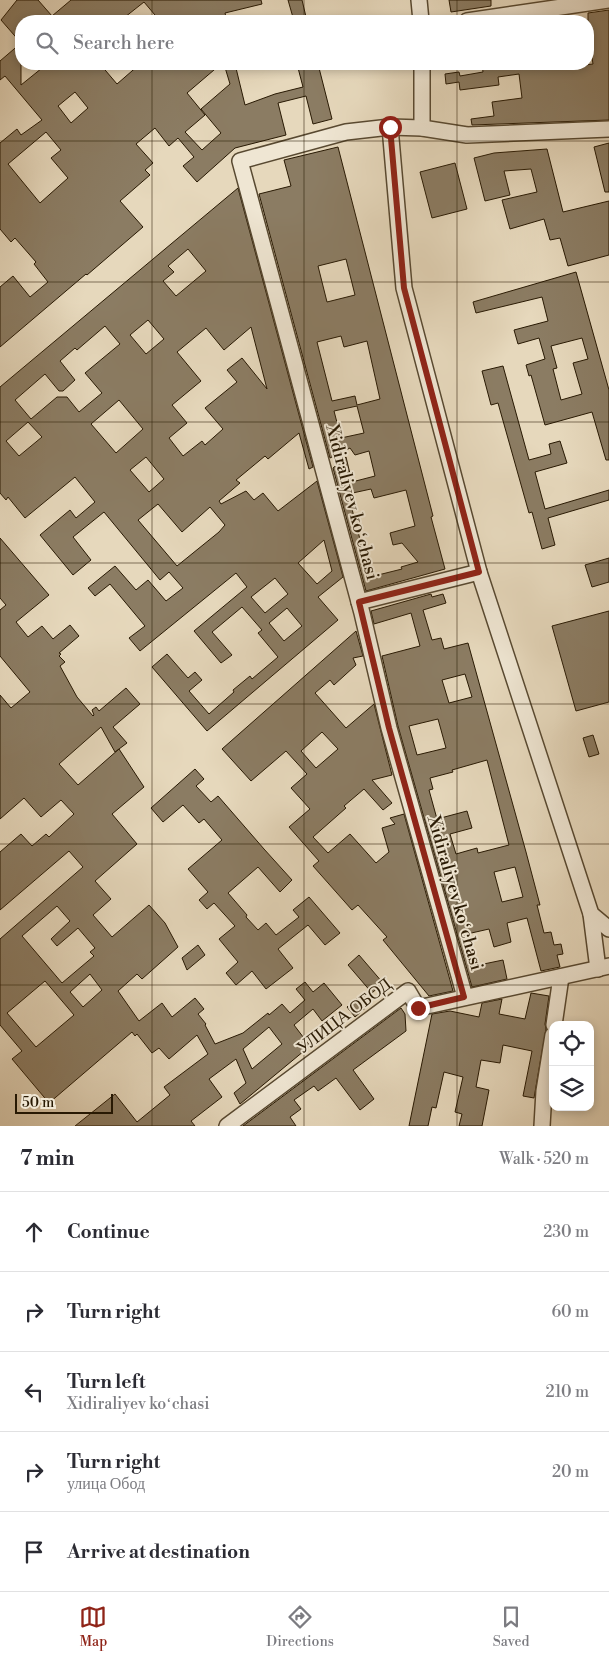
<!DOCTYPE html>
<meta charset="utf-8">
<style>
body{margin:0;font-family:"Libre Bodoni",serif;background:#f2f2f3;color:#2b2b33}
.controls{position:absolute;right:15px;bottom:15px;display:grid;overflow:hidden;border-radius:10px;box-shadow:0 2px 8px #0003}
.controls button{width:45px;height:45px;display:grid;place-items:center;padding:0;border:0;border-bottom:1px solid #e1e1e2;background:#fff;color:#2b2b33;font:25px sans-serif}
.scale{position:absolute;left:15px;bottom:12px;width:98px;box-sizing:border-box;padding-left:5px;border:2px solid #281903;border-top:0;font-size:14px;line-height:18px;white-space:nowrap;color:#281903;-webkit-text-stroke:4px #efe6d3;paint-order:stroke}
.stop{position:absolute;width:15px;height:15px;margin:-11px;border:4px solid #8f2418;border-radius:50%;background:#fff}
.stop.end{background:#8f2418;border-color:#fff;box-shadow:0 1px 5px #0008}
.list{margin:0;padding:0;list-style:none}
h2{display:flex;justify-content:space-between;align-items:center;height:65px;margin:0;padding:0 20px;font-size:21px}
h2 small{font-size:16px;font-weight:400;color:#7c7c81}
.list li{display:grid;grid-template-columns:32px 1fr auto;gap:15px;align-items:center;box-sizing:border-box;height:80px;padding:0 20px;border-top:1px solid #e1e1e2}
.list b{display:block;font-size:19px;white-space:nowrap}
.list p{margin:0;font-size:16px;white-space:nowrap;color:#7c7c81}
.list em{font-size:16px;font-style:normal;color:#7c7c81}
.icon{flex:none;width:28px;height:28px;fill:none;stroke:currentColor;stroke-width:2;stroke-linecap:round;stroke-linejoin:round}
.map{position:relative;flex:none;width:609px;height:1126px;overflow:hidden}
.search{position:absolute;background:#fff;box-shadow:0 2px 8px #0003;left:15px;right:15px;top:15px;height:55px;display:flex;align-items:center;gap:12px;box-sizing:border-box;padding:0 18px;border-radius:20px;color:#7c7c81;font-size:19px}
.sheet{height:465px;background:#fff}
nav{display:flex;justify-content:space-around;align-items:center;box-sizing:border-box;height:70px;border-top:1px solid #e1e1e2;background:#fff;font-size:14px;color:#7c7c81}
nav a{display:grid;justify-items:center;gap:2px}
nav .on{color:#8f2418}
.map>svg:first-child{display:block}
.building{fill:#8b7c63;stroke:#281903;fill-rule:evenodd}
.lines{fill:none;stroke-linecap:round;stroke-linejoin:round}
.minor-casing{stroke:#584931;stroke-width:18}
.minor{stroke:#efe6d3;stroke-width:15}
.route{stroke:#8f2418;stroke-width:6}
.grid{fill:none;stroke:#281903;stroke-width:1;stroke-opacity:0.55}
.labels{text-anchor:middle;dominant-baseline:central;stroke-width:4;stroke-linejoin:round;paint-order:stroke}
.street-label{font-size:18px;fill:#281903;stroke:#efe6d3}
</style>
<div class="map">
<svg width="609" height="1126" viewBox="0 0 609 1126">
<rect width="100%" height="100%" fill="#e6d8bc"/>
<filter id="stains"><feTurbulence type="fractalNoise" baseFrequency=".004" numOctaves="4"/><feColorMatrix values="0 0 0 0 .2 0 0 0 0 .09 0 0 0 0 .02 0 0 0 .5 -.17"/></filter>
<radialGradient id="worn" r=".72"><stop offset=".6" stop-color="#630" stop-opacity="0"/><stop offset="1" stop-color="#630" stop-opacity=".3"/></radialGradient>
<g class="building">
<path d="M17,0H38L52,16L71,0H261L262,4L225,13L227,21H160L144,2L120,21H21V85L47,64H100L117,84L140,64H221L187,93L205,115L185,132L202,150L221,133L201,109L230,84L224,64H235L245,105L275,94L303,87L297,64H318L332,119L313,124L306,96L278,103L286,135L235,148L197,182L183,166L194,157L178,138L169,146L155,128L136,144L153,163L145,170L150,175L120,201L143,227L87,275L86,274L0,347V287L13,276L30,297L48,282L34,264L36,262L15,238L11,242L0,229V143L17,129L21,135L42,120L5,76L0,80V61L21,43L1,20ZM75,92L88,108L71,123L58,106ZM46,132L61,150L51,158L68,178L40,203L8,164Z"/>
<path d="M288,0H302L307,21H294Z"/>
<path d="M449,0H491V6L451,12Z"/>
<path d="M609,10V120L472,125L471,119L494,116L492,102L522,98L519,74L498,77L499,85L460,90L459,82L446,84L445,74L459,72L460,76L483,72L482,64H560L561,68L593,64L588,31V13Z"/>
<path d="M609,143V192H605L594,147Z"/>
<path d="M338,147L433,516L431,517L445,569L366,591L333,468L346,457L352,482L375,476L369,451L355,455L350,448L330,458L259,194L291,186L284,160ZM346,259L355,295L327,302L318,266ZM341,336L344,347L367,341L380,399L357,405L355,396L332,401L317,342ZM357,406L364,433L341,438L334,411ZM371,489L374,498L406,490L415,526L390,533L393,545L402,543L418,562L401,567L402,569L370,577L348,494Z"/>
<path d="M547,149L563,212L609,201V255L568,266L560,238L550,240L544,219L510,229L502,200L537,192L531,169L504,171L510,195L485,201L474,158L494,153Z"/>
<path d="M455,163L467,209L432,218L420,172Z"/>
<path d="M238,188L313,467L309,469L299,433L268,459L265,456L236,480L240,483L219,501L221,504L246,491L254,500L263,493L278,511L317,481L343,577L318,597L338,620L207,731L152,667L167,654L188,678L195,672L202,680L189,691L209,714L234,692L233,690L250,676L252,679L278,657L258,633L262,630L242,607L212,632L232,655L221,663L194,631L247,587L236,573L140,651L129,638L145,626L110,584L95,596L88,588L115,566L136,590L148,580L166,601L183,588L169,572L160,580L104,512L73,537L91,560L73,575L40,535L70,510L76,518L95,502L75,477L25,518L8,497L6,500L0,493V387ZM188,249L206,271L176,296L163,281L174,272L168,266ZM148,320L164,339L146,354L130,335ZM105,326L120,344L85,373L102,393L79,412L67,397H57L31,419L15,400L45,374L59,391H63L75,380L60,361L75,348L77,350ZM251,327L267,389L242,358L227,370L237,382L205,408L223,429L205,445L202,441L183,456L169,438L187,423L172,405L201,381L177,352L206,328L224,350ZM119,400L143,429L116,453L91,424ZM28,422L42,437L19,456L6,441ZM146,457L164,479L149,492L130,470ZM158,504L182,532L210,507L225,525L219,532L177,566L138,520ZM324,540L332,571L317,584L298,563ZM275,578L288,594L265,613L251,597ZM287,608L302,626L284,641L269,623Z"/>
<path d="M576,272L609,390V460H606L592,412L545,425L531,375L529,376L526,365L545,359L539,338L518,344L514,330L548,321L542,297L476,313L473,302ZM582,338L588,359L573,363L582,394L561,400L553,369L557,368L551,346Z"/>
<path d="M503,366L529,460L551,454L549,444L560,441L567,463L535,472L545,509L609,490V500L548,518L555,545L542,549L532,512L529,513L498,403L491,405L482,371Z"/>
<path d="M0,538L49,595L16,622L28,637L42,626L53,639L70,625L79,636L59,653L61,654L59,656L65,662L60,666L77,697L93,716L94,715L92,710L96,707L99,711L126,688L140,704L113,727L127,743L115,752L101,727L59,764L78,785L119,749L144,787L112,814L137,844L95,881L111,899L93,915L112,937L149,905L165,923L178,947L142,979L137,974L118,991L139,1021L162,1003L172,1017L195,998L204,1009L198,1014L206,1024L205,1025L215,1044L243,1033L268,1013L269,1015L282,1004L290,1013L305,1000L296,989L305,982L313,992L324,983L342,1005L322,1021L313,1009L294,1025L310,1046L240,1104L234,1093L246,1083L236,1059L209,1079L222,1097L191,1121L195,1126H75L115,1094L137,1122L170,1095L164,1087L208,1054L197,1035L169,1059L159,1048L152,1053L137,1034L135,1036L132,1032L49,1103L12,1059L22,1051L0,1025V939L83,867L69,851L0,910V852L21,834L32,846L46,834L49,837L74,814L61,800L41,817L24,798L0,819V695L11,708L30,692L0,656V610L6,605L0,598ZM57,906L70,921L51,939L57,946L78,928L95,948L90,952L94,956L62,983L22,936ZM90,974L102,990L83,1007L70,992ZM45,981L74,1015L36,1047L7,1013ZM269,1027L282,1044L252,1069L243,1049Z"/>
<path d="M609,558V582L592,587L585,565Z"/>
<path d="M431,594L432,597L443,594L446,603L423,610L432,640L441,638L444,649L468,643L526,852L540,905H537L544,933L551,932L554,945L561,944L563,954L557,955L560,967L541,971L527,918L507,923L511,942L494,947L489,929L467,934L474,966L503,960L507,979L472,987L398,726L382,656L420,646L411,613L374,624L371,611ZM465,674L472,697L449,703L442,680ZM438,719L446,748L417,755L409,726ZM487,760L509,845L478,853L477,848L456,854L450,834L472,828L467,811L437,819L429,790L433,789L430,778L453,772L452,770ZM515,867L523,897L502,902L494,872Z"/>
<path d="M609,611V702L576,711L552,626Z"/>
<path d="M356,631L363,656L353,658L356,665L334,685L330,680L315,693L346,728L374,704L392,775L372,780L392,803L383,810L364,789L344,806L346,808L313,837L328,853L350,834L376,863L389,852L382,828L395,824L390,818L404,814L453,991L429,996L383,940L387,937L358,905L352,910L313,866L319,861L289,827L310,809L291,788L307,774L286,751L251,781L222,749ZM322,732L338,749L316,768L301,751Z"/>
<path d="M593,735L599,754L589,757L583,738Z"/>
<path d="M195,769L204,779L196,786L211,802L218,796L264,849L292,880L280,892L258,867L228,893L247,915L246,917L258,930L266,923L276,935L299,917L293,910L309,897L340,933L325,945L308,925L278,949L293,968L266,989L252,971L236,985L226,973L238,962L219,939L235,926L214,903L207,909L199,900L208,892L188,869L222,840L204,819L199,823L183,805L163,822L151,808Z"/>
<path d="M198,945L205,955L187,970L182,958Z"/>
<path d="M359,955L383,983L372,993L348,965Z"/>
<path d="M363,993L371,1003L355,1017L347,1007Z"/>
<path d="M531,993L549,996L545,1024L546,1029L534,1098L523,1096L532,1051L503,1045L500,1063L481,1060L476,1087L489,1090L482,1126H459L462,1114L455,1112L463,1077L444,1072L436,1108L432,1107L428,1126H409L432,1014L450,1011L479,1017L482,1003L502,999L499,1014L525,1019Z"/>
<path d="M401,1008L405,1014L406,1031L353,1070L374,1099L360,1110L336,1078L318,1091L314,1086L294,1100L301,1109L290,1117L296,1126H243Z"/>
</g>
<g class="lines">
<defs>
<g id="minor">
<path d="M419,0L421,21"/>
<path d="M467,21L609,0"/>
<path d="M422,64V128"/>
<path d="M390,127L404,288L479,572L591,914L609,929"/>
<path d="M359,602L479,572"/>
<path d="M591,914L598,969"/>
<path d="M465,997L389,728L362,613L240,161L346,132L390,127L422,128L467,135L609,129"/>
<path d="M554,1025L561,977"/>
<path d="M227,1126L408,991L418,1008L609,966"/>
<path d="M542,1126L544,1091L553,1035"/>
</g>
</defs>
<use href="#minor" class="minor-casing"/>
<use href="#minor" class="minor"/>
</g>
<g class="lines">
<path class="route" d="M390,127L404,288L479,572L359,602L389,728L464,997L418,1008"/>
</g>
<path class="grid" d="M152,0V21M304,0V21M457,0V21M152,64V1126M304,64V1126M457,64V1126M0,141H609M0,282H609M0,422H609M0,563H609M0,704H609M0,844H609M0,985H609"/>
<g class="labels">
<g class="street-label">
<text transform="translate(352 502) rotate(75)">Xidiraliyev koʻchasi</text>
<text transform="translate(455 893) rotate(74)">Xidiraliyev koʻchasi</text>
<text transform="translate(344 1016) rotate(-37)">УЛИЦА ОБОД</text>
</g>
</g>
<rect width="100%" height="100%" filter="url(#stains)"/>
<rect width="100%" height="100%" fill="url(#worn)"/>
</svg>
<div class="controls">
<button><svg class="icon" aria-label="locate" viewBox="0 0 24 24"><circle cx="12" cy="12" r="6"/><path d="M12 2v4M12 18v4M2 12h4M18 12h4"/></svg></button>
<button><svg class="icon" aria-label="layers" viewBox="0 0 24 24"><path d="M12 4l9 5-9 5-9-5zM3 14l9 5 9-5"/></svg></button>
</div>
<div class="scale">50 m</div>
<div class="stop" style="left:390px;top:127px"></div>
<div class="stop end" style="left:418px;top:1008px"></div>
<div class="search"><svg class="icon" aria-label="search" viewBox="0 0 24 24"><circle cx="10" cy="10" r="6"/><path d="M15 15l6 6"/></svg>Search here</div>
</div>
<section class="sheet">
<h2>7 min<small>Walk · 520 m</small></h2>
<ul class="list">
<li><svg class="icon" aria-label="ahead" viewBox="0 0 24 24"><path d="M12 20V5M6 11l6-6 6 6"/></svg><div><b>Continue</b></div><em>230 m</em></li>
<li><svg class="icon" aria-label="right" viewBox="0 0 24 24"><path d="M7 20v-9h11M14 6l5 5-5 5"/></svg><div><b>Turn right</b></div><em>60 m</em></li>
<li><svg class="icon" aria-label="left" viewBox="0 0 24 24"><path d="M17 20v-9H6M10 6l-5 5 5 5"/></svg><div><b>Turn left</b><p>Xidiraliyev koʻchasi</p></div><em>210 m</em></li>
<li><svg class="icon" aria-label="right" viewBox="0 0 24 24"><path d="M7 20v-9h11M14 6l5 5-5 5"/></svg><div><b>Turn right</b><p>улица Обод</p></div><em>20 m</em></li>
<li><svg class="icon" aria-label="arrive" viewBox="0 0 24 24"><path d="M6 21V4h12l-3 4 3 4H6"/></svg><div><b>Arrive at destination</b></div></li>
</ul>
</section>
<nav>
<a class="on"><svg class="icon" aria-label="map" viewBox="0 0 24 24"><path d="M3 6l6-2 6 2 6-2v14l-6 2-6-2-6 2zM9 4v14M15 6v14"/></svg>Map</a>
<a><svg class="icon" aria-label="directions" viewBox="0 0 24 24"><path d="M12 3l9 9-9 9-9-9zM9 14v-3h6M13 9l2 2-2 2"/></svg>Directions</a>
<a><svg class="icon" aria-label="saved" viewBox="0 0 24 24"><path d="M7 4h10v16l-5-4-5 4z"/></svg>Saved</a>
</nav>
